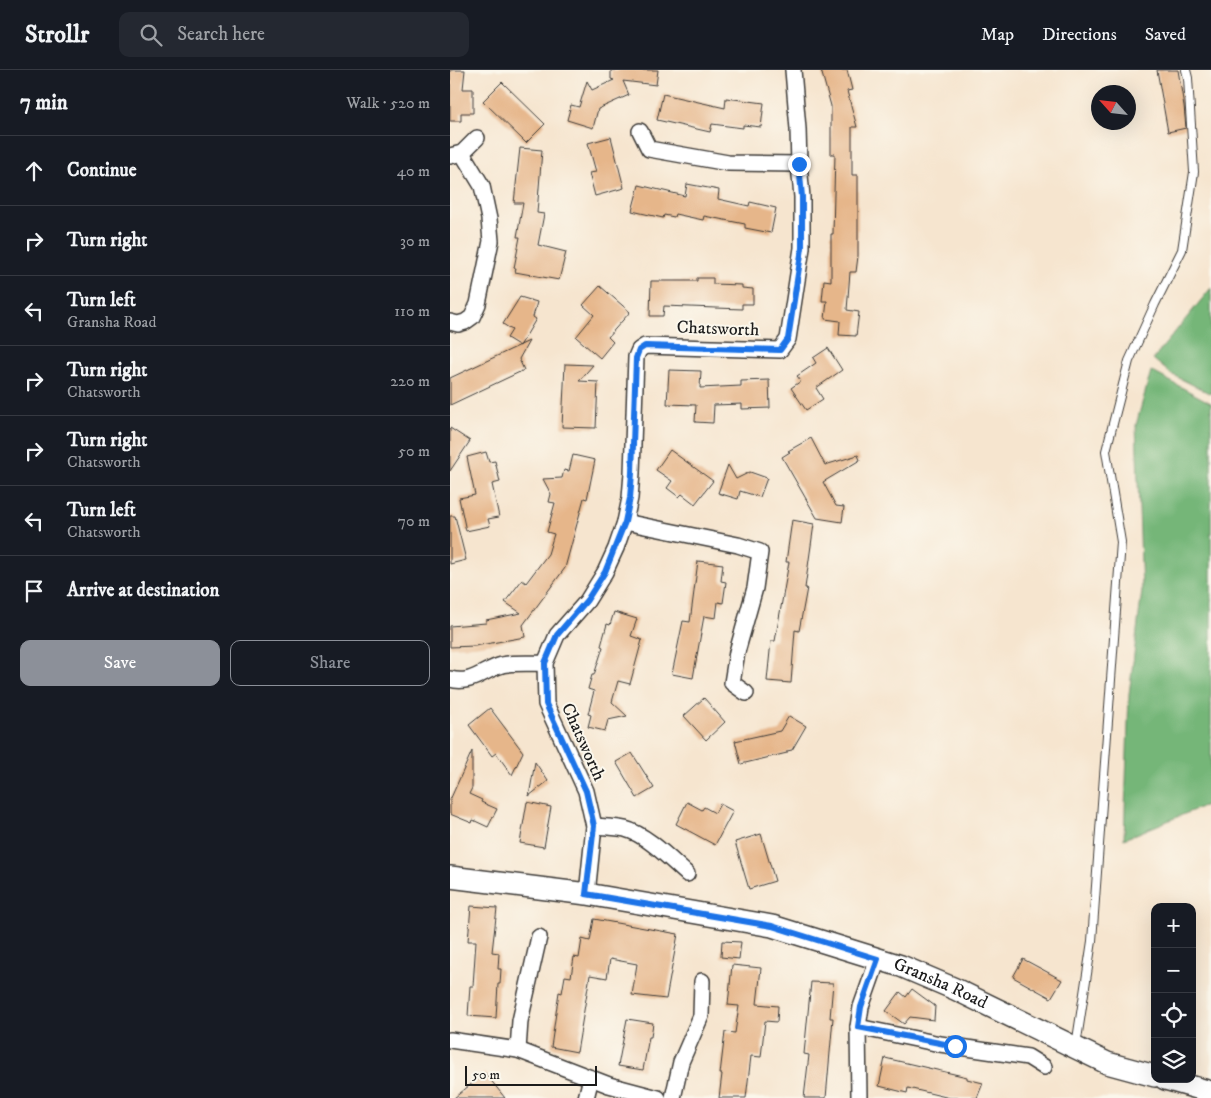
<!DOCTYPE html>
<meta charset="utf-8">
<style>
body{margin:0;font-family:"IM FELL DW Pica",serif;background:#242831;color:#f1f3f6}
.controls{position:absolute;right:15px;bottom:15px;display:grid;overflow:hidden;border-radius:10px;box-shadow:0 5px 20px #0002}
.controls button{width:45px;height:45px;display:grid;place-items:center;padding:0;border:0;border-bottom:1px solid #363941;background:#171b24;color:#f1f3f6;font:25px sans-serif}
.compass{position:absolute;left:641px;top:15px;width:45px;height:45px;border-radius:50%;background:#171b24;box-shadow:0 5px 20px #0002;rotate:297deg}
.scale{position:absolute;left:15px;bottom:12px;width:132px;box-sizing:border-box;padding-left:5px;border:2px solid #1c1c1c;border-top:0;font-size:14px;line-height:18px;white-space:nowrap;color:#1c1c1c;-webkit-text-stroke:4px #fbf7ec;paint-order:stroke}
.stop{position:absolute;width:15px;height:15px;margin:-11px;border:4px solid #1a73e8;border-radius:50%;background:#fff}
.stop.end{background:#1a73e8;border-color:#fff;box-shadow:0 1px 5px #0008}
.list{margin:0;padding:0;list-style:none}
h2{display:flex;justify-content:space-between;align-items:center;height:65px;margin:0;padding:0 20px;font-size:21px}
h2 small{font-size:16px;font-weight:400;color:#9ea1a6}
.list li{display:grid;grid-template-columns:32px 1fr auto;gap:15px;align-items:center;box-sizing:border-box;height:70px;padding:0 20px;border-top:1px solid #363941}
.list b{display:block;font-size:19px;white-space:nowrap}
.list p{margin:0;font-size:16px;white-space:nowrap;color:#9ea1a6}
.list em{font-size:16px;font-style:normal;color:#9ea1a6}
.actions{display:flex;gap:10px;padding:15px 20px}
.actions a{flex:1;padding:11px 0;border:1px solid #8c9099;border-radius:10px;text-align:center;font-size:18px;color:#8c9099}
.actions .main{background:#8c9099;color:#fff}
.icon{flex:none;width:28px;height:28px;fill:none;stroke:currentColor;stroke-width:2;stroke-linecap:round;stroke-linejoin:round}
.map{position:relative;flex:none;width:761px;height:1028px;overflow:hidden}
header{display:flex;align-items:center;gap:30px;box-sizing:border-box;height:70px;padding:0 25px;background:#171b24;border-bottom:1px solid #363941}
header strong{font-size:24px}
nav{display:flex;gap:28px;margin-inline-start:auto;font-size:18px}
.search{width:350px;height:45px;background:#242831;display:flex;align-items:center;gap:12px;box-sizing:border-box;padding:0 18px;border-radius:10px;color:#9ea1a6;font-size:19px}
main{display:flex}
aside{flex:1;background:#171b24}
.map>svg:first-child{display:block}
.forest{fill:#75b678;stroke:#48694a}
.building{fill:#e6b68a}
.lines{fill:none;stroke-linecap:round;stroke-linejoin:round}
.lane-casing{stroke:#3d3a37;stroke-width:10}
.street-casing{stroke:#3d3a37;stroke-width:18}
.secondary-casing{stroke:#3d3a37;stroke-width:24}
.lane{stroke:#fff;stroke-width:8}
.street{stroke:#fff;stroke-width:15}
.secondary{stroke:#fff;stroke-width:21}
.route{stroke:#1a73e8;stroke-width:6}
.labels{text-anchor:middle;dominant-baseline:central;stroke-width:4;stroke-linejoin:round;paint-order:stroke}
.street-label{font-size:18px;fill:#1c1c1c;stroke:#fbf7ec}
</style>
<header>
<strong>Strollr</strong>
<div class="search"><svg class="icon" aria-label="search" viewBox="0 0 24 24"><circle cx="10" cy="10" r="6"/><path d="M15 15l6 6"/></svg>Search here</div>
<nav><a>Map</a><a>Directions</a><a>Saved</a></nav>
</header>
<main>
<aside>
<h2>7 min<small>Walk · 520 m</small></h2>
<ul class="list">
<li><svg class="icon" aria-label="ahead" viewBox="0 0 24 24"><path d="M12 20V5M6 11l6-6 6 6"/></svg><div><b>Continue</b></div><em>40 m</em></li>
<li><svg class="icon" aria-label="right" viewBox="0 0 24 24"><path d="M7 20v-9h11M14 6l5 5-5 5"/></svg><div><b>Turn right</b></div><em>30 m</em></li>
<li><svg class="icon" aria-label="left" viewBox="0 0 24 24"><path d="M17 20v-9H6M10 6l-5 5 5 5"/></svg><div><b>Turn left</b><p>Gransha Road</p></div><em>110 m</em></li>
<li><svg class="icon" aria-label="right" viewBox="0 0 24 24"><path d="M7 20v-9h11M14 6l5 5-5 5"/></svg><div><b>Turn right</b><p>Chatsworth</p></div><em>220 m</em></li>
<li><svg class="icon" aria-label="right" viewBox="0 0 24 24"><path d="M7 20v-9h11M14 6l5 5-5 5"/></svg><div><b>Turn right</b><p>Chatsworth</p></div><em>50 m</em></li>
<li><svg class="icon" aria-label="left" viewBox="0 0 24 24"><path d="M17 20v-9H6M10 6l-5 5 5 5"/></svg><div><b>Turn left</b><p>Chatsworth</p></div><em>70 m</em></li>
<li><svg class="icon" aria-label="arrive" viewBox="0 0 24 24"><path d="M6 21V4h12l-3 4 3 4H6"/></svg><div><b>Arrive at destination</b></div></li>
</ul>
<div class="actions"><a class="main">Save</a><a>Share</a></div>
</aside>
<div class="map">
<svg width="761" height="1028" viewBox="0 0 761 1028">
<rect width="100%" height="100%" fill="#fbf7ec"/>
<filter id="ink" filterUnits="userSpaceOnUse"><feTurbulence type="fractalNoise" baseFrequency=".02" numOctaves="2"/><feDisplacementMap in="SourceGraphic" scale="10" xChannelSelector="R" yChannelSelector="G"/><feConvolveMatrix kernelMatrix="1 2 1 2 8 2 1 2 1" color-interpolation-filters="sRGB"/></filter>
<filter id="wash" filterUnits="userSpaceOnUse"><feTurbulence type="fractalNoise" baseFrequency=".0096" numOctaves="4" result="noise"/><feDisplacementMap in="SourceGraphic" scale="20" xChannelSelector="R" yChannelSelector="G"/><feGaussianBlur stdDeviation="1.12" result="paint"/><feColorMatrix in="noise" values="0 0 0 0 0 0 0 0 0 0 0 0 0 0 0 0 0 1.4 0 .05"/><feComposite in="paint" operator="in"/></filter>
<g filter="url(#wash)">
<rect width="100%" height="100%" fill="#f6e5cf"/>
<g class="forest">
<path d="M761,218V324L721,304L703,289Z"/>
<path d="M701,301L761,333V733L674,769L679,624L692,521L686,355Z"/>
</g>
<g id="blocks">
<g class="building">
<path d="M0,0H15L13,19H23V43H11V51H0Z"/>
<path d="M161,0H208L206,15L173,11L179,25L148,39L143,58L117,50L121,35L129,37L137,11L142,20L164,10L161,9Z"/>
<path d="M371,0H397L402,20L397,21L407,57H402V105H408V186L406,202H400L397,240L409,242L406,266L389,265L390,251L375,249L377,231H372L374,210L381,211V164H383L385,84H381V36Z"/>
<path d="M707,0H728L734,36L736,58L718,62Z"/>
<path d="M52,12L95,54L76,73L33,31Z"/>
<path d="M213,24L275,38L276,28L314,33L311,57L293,55V58L262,54L260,62L207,50Z"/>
<path d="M161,67L174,118L145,126L139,103L146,102L138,73Z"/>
<path d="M70,78L92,80L87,143L94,144L88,175L116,182L109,210L65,202L66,198H64L70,167H67L73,133H64Z"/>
<path d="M237,114L269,120L268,129L299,136L300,132L326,138L321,163L295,158V154L254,146L253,150L225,144L224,147L214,145L213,148L182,141L189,115L235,126Z"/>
<path d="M247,208H263V214L292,215V218L303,219V234H292V239L214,236L213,246H200L201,211H247Z"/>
<path d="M150,216L180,242L158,267L163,272L150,288L126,267L144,245L133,235Z"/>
<path d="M70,227L87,232L83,247L86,249L70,276L57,268L62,260L53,254Z"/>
<path d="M79,271L69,289L74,300L0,335V308Z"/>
<path d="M378,278L392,300L366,318L373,329L356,340L341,318L351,311L347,306L366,293L363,288Z"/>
<path d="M115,294L143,295L129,311L148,312L146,358L112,357Z"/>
<path d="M219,300L251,301L250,318L291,316V311L319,310L320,338L292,339V334L264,335L263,353L245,352L246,335L217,334Z"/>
<path d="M0,358L20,371L0,401Z"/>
<path d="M361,368L375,395L408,385L410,390L373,412L386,436L394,437L392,452L367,448L332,387L340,382L338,381Z"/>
<path d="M220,380L263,411L245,434L232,424L229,427L217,418L222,411L206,400Z"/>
<path d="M36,382L39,392L45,391L50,412L42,414L49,447L38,449L40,456L16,461L9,428L25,425L17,387Z"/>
<path d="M123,385L145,390L137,429L134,428L115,498L73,555L75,567L25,576L0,577V556L36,553V550L71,543L55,532L72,510L76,513L98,484L104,464L97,462L105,433L99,432L101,424L93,409L112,408L114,400L119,401Z"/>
<path d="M278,395L286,409L300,402L317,408L310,427L290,421L288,429L268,423Z"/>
<path d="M0,446H5L16,490L0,494Z"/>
<path d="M342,450L364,454L355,518H357L349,561L345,560L341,613L317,611L321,571H325L339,492H336Z"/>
<path d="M248,491L273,494L271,511L276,512L273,533L268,532L266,548L254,546L243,608L222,604L233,551L240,552Z"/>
<path d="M164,542L187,549L181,566L192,570L180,614L168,611L162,632L177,646L158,650L155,661L138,657L141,645L138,644L144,621L138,619L142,605H144L153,577L151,576L157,554L160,555Z"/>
<path d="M254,628L275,652L256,670L234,646Z"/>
<path d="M40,638L73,682L62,705L46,683L42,686L19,655Z"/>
<path d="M339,646L356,656L342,680L337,681V683L291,694L285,671L330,661Z"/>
<path d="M22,681V718L19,724L32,730L31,732L47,739L38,757L23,750L22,753L0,744V730Z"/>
<path d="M182,683L204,718L187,728L166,692Z"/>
<path d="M85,692L98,711L79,726Z"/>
<path d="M77,732L101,737L94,777L70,773Z"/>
<path d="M237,732L252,740L254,737L265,743L270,734L283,741L265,775L226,754Z"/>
<path d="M311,764L325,811L299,819L285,772Z"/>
<path d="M21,836L47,838L42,882L49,883L48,899H51L50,914H48L46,948L18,946L20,916H23L26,871H18Z"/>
<path d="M144,849L228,864L216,929L182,925L187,894L160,889L157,908L140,905L127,982L101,977L109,922L112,923L115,906L121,907L124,887L129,888L132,869L140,871Z"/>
<path d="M272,871L291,872L289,889L271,887Z"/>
<path d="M573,889L612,910L601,928L563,907Z"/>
<path d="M282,895L311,898L307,934L328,936L327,952L315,951L311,987L301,986L296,1028H269L272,1004H270L275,962L285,963L289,936L278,935Z"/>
<path d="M361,912L383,913L380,948H383L376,1028H354L359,985L354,984Z"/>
<path d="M462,919L485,936L484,950L460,947L454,954L436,941L450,922L456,927Z"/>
<path d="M177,949L203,953L201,967H199L193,1000L168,996Z"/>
<path d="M435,988L517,1007V1009L533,1013L527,1028H500L458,1018L457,1023L429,1016Z"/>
<path d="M35,1003L55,1028H4Z"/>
</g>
</g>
</g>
<g filter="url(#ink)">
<use href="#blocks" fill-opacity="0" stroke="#3d3a37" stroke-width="1"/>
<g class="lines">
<defs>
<path id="lane" d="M626,976L642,871L671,472L656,381L679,291L705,234L732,180L744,102L738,8L736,0"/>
<g id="street">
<path d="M190,61L199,79L278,93L349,94"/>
<path d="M0,86L12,83L27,68"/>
<path d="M0,252L8,254L15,252L22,247L28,234L41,171L39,149L32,116L12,83"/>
<path d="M175,452L288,475L310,482L305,518L287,582L282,613L296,623"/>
<path d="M0,609C22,615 33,600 52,595C61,592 84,594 95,593"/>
<path d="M144,756C154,757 165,757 175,759C196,764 221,790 237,804"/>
<path d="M137,824L144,756L136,721L96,634L95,593L107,565L137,531L155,502L166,478L175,452L180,428L182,403L186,287L189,280L195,276L330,280L338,269L352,178V127L349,94L348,59L343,0"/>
<path d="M408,957L490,974L578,987L594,997"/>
<path d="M0,970L68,980L159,1015L208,1028"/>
<path d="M68,980L70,951L89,867"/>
<path d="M136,1028L141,1008"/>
<path d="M223,1028L231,992L251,946L252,911"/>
<path d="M409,1028L408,957L411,937L428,889"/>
</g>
<g id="secondary">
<path id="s1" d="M0,807L137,824L322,856L451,896L505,919L657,993L705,1006"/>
<path d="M715,1009L761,1022"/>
</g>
</defs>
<use href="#lane" class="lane-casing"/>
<use href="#street" class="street-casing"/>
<use href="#secondary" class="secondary-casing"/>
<use href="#lane" class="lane"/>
<use href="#street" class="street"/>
<use href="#secondary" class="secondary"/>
</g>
</g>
<g class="lines" filter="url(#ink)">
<path class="route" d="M349,94L352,127V178L338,269L330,280L195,276L189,280L186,288L182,403L180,428L175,452L155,502L137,530L107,565L95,593L96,634L136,721L144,756L136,824L322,856L428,889L411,937L408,957L505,976"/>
</g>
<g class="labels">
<g class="street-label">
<text transform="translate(268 259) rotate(2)">Chatsworth</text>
<text transform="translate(133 672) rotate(66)">Chatsworth</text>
<text stroke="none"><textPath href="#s1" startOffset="504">Gransha Road</textPath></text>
</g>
</g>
</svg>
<div class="controls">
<button>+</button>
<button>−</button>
<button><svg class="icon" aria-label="locate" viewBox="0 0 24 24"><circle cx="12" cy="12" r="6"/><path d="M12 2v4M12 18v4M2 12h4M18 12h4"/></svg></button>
<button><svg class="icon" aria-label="layers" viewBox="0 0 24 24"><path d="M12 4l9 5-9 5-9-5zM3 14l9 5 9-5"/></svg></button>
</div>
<svg class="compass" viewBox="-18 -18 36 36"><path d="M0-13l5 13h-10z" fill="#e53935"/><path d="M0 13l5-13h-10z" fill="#9ea1a6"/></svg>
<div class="scale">50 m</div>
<div class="stop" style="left:505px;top:976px"></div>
<div class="stop end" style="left:349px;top:94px"></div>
</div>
</main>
